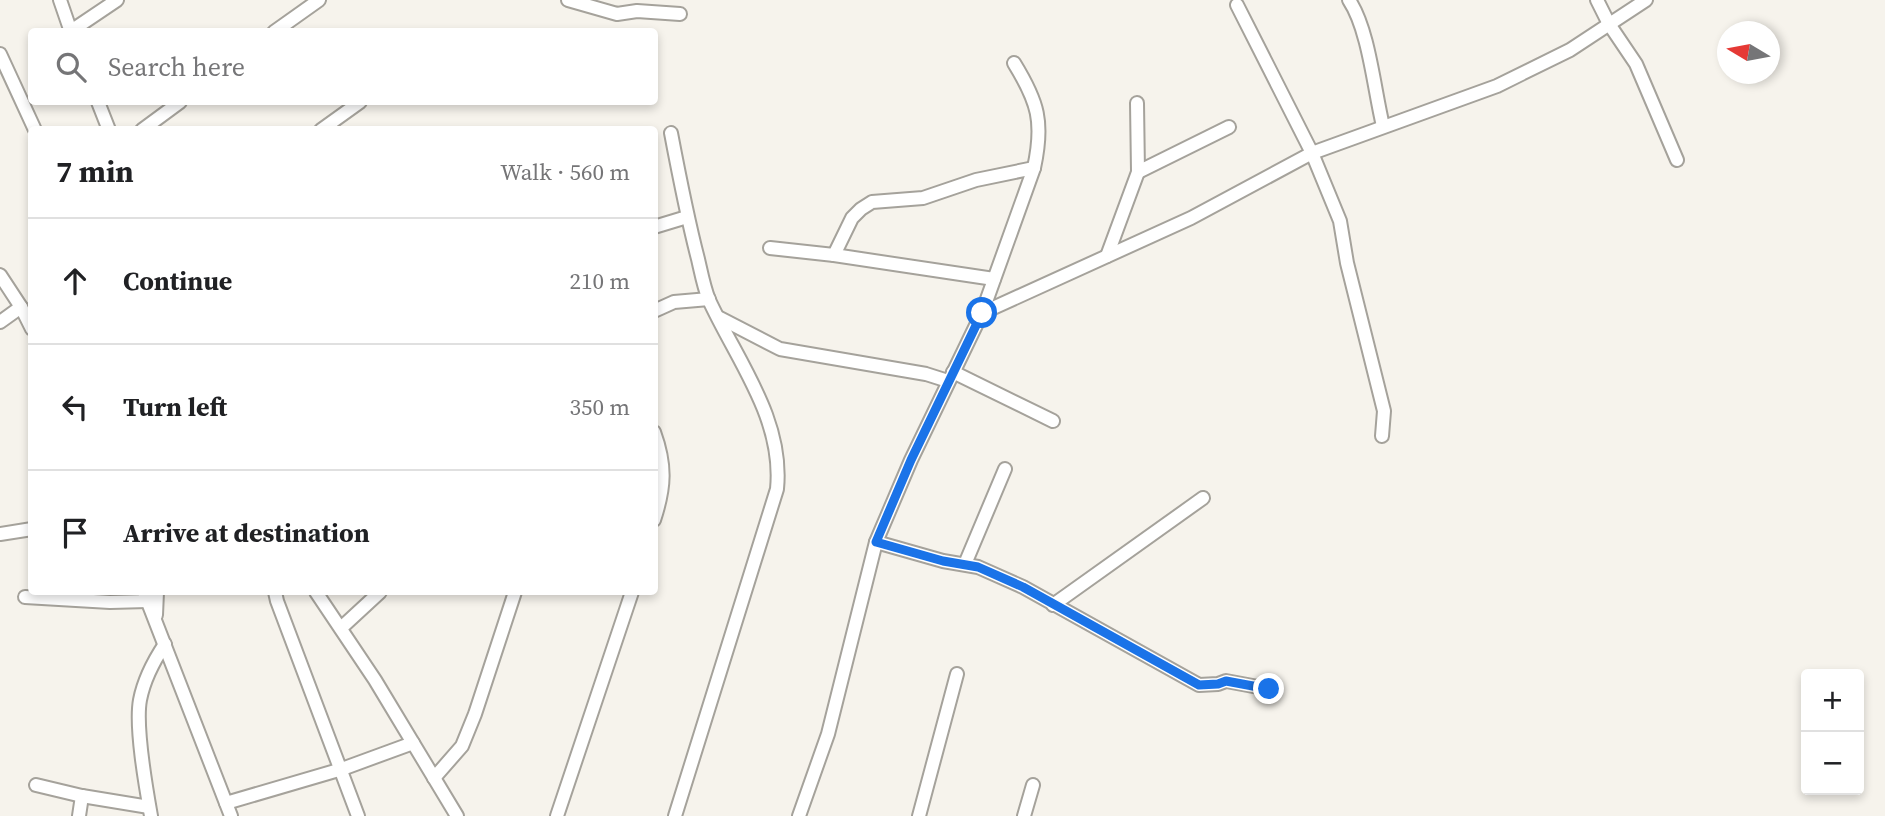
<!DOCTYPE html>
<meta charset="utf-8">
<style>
body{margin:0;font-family:"Source Serif 4",serif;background:#f2f2f2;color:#202124}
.controls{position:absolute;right:21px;bottom:21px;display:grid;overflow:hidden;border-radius:7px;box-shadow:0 4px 10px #0003}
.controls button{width:63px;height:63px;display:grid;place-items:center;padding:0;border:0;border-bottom:2px solid #e0e0e0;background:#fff;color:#202124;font:35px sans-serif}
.compass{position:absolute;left:1717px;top:21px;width:63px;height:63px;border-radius:50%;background:#fff;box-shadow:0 4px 10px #0003;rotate:280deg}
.stop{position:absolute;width:21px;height:21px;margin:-16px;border:5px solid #1a73e8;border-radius:50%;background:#fff}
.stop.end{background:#1a73e8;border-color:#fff;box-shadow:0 2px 7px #0008}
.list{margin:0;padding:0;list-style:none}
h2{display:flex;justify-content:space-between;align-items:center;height:91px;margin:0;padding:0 28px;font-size:30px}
h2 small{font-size:23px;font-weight:400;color:#757577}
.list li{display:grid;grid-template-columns:46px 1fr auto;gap:21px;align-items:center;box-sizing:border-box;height:126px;padding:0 28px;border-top:2px solid #e0e0e0}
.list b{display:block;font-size:26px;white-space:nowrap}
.list em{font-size:23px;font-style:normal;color:#757577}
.icon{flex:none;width:38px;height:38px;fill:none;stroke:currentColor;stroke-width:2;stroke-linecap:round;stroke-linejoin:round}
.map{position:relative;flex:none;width:1885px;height:816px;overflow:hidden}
.search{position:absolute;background:#fff;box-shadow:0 4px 10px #0003;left:28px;top:28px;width:630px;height:77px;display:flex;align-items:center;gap:18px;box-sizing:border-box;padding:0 24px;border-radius:7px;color:#757577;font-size:26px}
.panel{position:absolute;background:#fff;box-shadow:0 4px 10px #0003;left:28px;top:126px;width:630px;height:469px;border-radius:7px}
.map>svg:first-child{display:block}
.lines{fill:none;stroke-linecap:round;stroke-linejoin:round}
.minor-casing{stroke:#a5a29b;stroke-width:16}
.minor{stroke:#fff;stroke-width:12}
.route{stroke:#1a73e8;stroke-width:9}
</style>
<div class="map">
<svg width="1885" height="816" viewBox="0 0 1885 816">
<rect width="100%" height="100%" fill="#f6f3ec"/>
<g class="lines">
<defs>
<g id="minor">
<path d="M60,0L71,32"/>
<path d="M568,0L617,14L637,11L680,14"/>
<path d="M1349,0C1369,30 1374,89 1383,126"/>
<path d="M1597,0L1609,24L1636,64L1677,160"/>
<path d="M1237,5L1312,153L1340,221L1347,263L1384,411L1382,436"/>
<path d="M71,31L117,0"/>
<path d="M274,32L319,0"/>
<path d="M0,54L35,130"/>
<path d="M98,102L109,130"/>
<path d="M142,130L180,102"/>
<path d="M321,130L360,102"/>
<path d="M671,133C679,175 687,217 698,259C701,272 704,288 709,300C737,361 784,419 777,489L675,816"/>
<path d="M1138,172L1229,127"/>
<path d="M654,227L687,217"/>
<path d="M770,248L834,255L994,279"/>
<path d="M834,255L852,218L861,209L872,202L923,198L976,180L1034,168"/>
<path d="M1107,256L1138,172L1137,103"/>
<path d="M0,275L21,307L32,329"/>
<path d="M654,311L674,302L709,299"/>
<path d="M982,313L1191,218L1312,153L1497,86L1570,50L1646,0"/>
<path d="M720,318L780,349L926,374L948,381"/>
<path d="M0,322L21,307"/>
<path d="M953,372L1053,421"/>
<path d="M654,432C666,465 665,487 654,520"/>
<path d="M0,534L32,529"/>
<path d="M876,542L943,561L978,567L1023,587L1199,685L1218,684L1226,681L1269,689"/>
<path d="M965,564L1005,469"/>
<path d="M144,592L231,816"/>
<path d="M275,592L277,601L358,816"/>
<path d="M316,592L375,680L457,816"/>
<path d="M25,597L110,602L148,601"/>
<path d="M1053,605L1203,498"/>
<path d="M156,615L157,592"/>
<path d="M341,628L380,592"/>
<path d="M434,778L462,746L475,714L515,592"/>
<path d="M36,785L82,796L149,807"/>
<path d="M226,803L342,769L413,743"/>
<path d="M79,816L82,796"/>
<path d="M151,816C146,788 135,727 140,700C144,679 153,662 165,644"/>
<path d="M557,816L632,592"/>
<path d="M799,816L828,734L876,542L911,460L982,313L1034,168C1044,122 1038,102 1014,63"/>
<path d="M919,816L957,674"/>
<path d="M1024,816L1033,785"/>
</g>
</defs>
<use href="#minor" class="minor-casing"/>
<use href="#minor" class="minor"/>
</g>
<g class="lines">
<path class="route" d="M982,313L911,460L876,542L943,561L978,567L1023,587L1199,685L1218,684L1226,681L1269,689"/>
</g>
</svg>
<div class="controls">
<button>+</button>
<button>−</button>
</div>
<svg class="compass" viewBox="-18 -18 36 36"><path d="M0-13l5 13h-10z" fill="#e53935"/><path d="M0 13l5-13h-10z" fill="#757577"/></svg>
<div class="stop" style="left:982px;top:313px"></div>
<div class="stop end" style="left:1269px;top:689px"></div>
<div class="search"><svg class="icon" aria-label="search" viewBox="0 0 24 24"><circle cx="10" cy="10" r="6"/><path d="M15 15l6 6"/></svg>Search here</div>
<section class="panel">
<h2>7 min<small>Walk · 560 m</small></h2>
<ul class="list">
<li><svg class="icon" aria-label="ahead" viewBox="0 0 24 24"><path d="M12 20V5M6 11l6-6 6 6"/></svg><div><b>Continue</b></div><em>210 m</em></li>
<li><svg class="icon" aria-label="left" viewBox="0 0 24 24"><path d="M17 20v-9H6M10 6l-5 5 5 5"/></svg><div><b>Turn left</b></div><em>350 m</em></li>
<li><svg class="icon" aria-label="arrive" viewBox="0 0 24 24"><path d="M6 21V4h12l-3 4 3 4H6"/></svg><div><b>Arrive at destination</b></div></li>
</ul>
</section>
</div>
